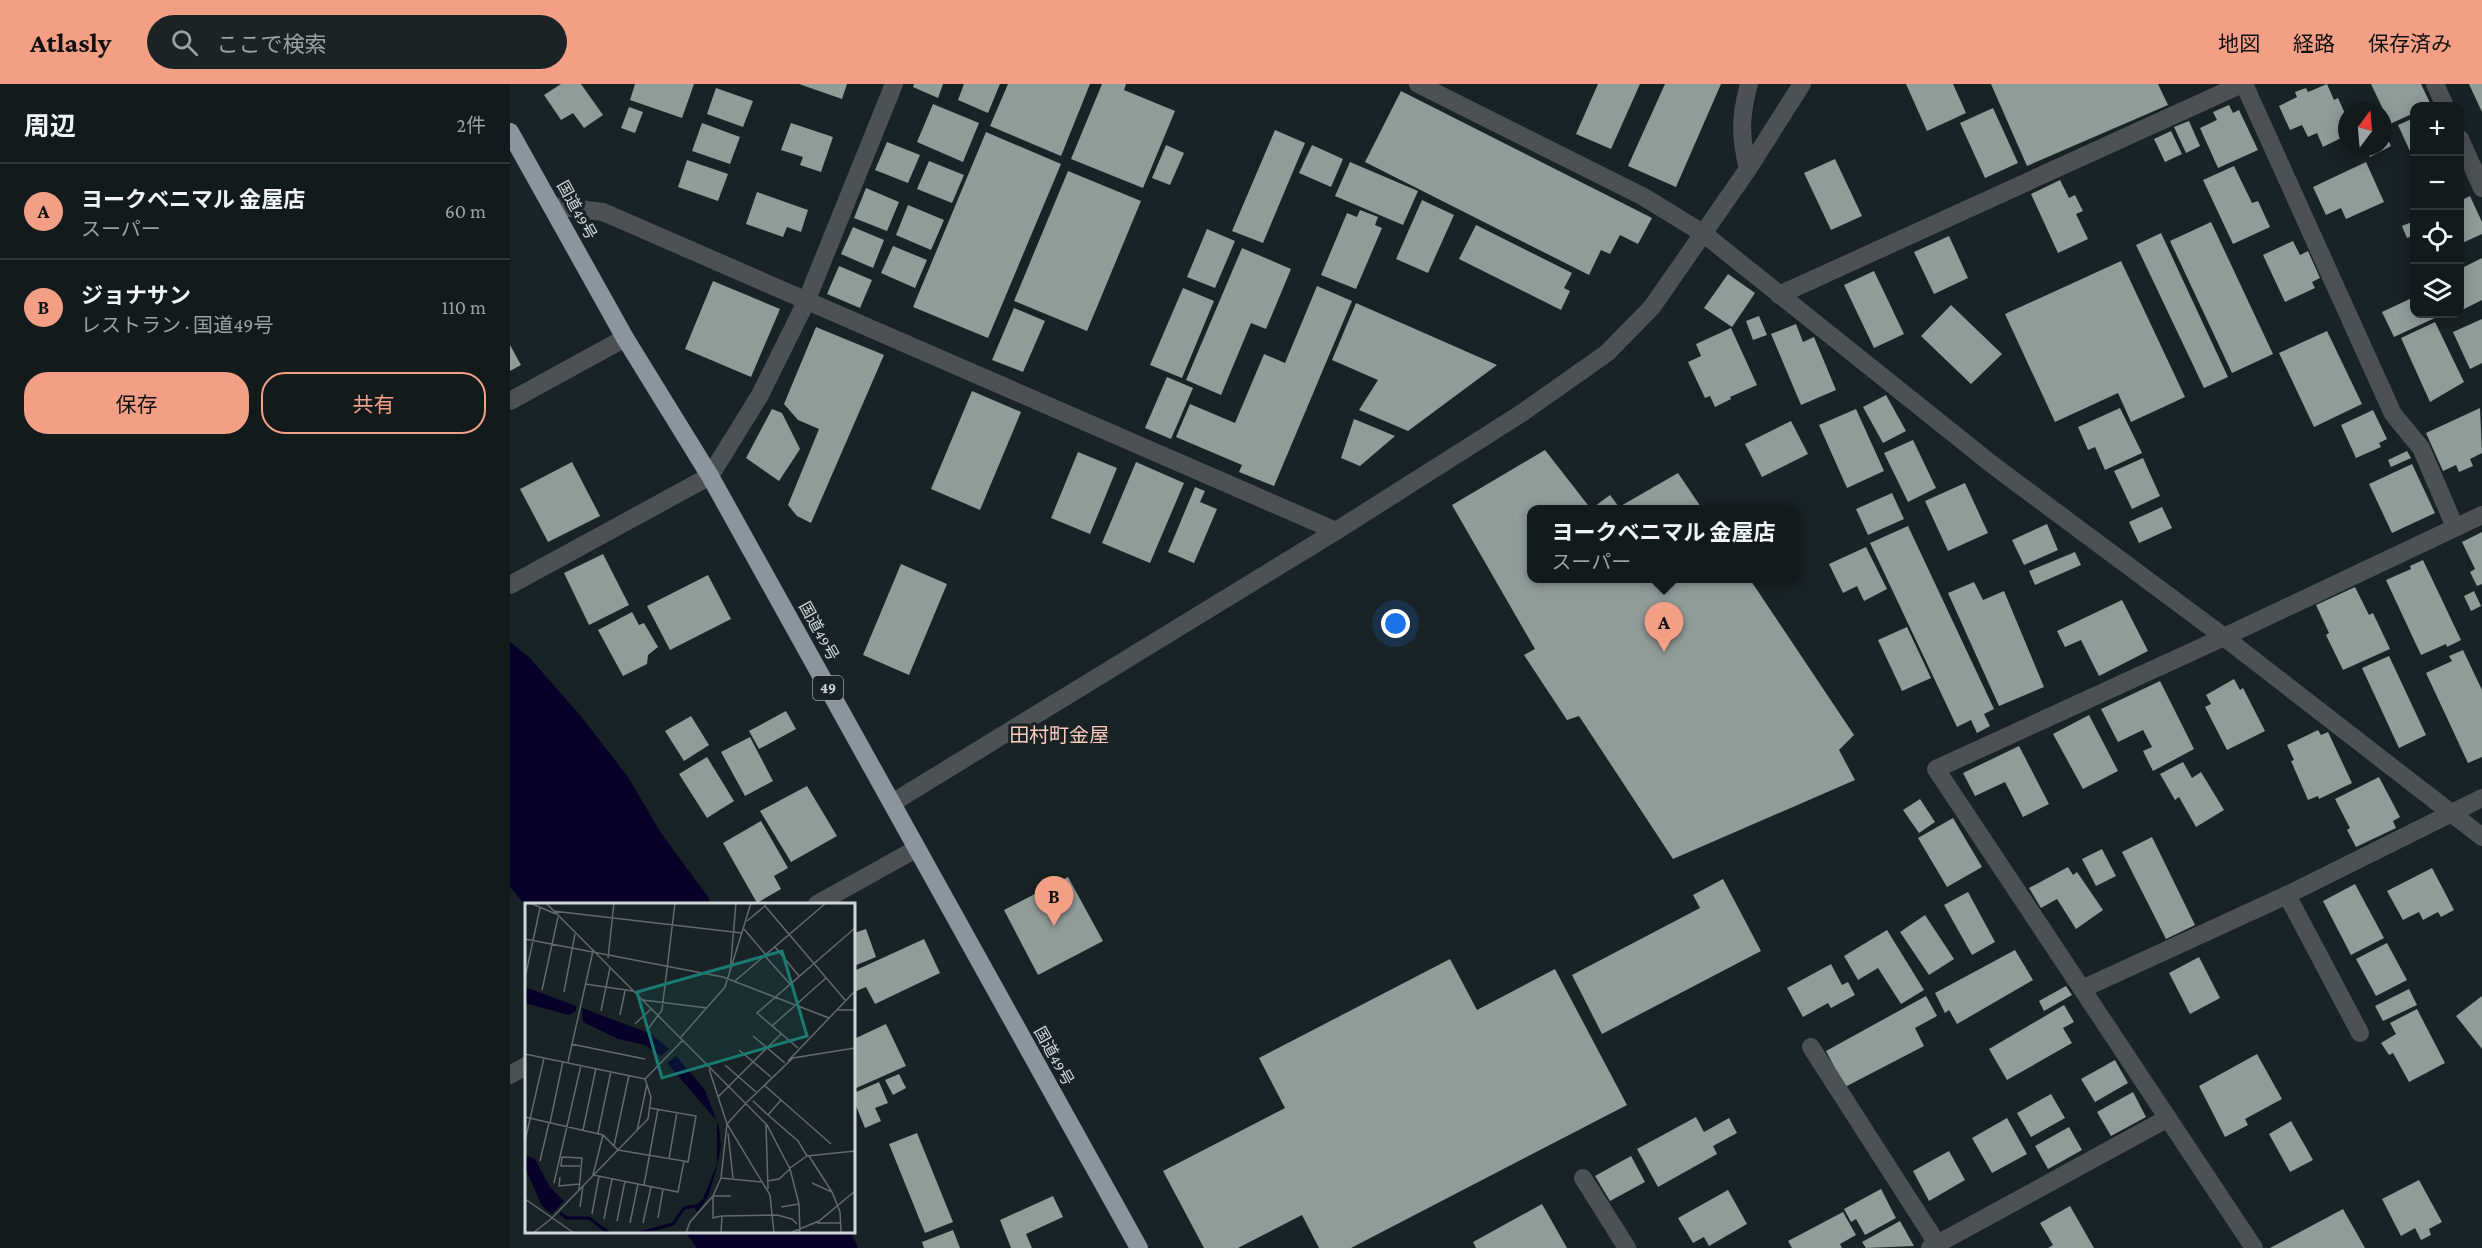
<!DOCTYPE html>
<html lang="ja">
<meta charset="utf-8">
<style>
body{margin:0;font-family:"Crimson Pro","Noto Sans JP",serif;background:#1c2324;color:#f1f3f6}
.controls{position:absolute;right:18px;top:18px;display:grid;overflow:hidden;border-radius:12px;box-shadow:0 3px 15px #0003}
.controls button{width:54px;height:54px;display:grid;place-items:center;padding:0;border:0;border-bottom:2px solid #32383a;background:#131a1b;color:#f1f3f6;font:30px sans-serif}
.compass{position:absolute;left:1828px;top:18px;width:54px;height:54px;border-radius:50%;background:#131a1b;box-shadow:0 3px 15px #0003;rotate:16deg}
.you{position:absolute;left:886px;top:540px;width:21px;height:21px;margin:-15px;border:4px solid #fff;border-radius:50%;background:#1a73e8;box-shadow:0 0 0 9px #1a73e833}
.badge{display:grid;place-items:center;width:39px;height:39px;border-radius:50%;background:#f39f86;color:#111;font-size:20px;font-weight:700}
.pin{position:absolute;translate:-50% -50px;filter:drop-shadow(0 2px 3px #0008)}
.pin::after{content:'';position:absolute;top:32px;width:21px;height:18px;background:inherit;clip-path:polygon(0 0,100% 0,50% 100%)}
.popup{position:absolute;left:1017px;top:421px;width:273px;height:78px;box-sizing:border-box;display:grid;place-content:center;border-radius:12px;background:#131a1b;filter:drop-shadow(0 2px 4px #0005);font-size:20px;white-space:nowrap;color:#9da1a3}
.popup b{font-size:22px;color:#f1f3f6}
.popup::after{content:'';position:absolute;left:50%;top:100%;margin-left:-12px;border:12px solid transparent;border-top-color:#131a1b}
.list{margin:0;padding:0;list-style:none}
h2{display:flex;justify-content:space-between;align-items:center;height:78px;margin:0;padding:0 24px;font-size:26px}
h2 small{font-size:20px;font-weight:400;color:#9da1a3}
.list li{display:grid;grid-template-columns:39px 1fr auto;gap:18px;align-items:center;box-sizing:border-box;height:96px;padding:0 24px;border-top:2px solid #32383a}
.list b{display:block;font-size:22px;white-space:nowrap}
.list p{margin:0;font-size:20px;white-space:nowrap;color:#9da1a3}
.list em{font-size:20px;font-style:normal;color:#9da1a3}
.actions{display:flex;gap:12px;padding:18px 24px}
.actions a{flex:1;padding:14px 0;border:2px solid #f39f86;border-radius:24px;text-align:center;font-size:21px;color:#f39f86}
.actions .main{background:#f39f86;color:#111}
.icon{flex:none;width:33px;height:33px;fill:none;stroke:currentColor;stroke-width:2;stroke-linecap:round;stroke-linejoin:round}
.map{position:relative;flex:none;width:1972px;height:1164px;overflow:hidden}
header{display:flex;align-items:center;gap:36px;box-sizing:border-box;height:84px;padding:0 30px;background:#f39f86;color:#111}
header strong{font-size:28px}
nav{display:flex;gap:33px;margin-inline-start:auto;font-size:21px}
.search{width:420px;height:54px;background:#1c2324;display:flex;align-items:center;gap:15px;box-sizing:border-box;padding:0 21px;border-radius:33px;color:#9da1a3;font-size:22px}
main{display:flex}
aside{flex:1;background:#131a1b}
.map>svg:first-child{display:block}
.water{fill:#070129}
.building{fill:#919c99}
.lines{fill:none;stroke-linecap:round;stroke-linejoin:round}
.minor{stroke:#4e5154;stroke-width:18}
.highway{stroke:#8d959c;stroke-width:18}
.labels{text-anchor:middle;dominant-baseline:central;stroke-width:6;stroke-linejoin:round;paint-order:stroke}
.shield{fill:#192224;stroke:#9aa1a3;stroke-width:1.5}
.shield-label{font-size:15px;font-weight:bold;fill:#d1d7d9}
.street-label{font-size:16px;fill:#d1d7d9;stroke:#192224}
.quarter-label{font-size:20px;fill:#feccbd;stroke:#192224}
.inset-river{fill:none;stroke:#070129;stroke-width:3}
.inset-road{fill:none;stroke:#636a6c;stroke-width:1.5}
.view{fill:#197b73;fill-opacity:0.15;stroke:#197b73;stroke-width:3}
.inset-edge{fill:none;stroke:#d1d7d9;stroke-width:3}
</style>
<header>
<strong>Atlasly</strong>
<div class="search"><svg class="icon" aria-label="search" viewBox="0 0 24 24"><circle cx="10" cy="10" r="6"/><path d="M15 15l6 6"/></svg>ここで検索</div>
<nav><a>地図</a><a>経路</a><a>保存済み</a></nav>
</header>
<main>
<aside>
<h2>周辺<small>2件</small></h2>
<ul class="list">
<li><span class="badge">A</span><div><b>ヨークベニマル 金屋店</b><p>スーパー</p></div><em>60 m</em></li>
<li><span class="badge">B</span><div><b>ジョナサン</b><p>レストラン · 国道49号</p></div><em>110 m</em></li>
</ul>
<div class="actions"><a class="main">保存</a><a>共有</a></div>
</aside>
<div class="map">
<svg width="1972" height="1164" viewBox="0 0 1972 1164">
<rect width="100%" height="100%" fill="#192224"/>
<g class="water">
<path d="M0,558L19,573L70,631L118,693L151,749L199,814V820L16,822L0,803Z"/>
<path d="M175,1148H341L348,1164H187Z"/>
</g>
<g class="building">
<path d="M51,0H71L93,31L74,44L63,29L51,36L34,11Z"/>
<path d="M125,0H184L172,34L120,16Z"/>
<path d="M289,0H337L332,15Z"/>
<path d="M404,0H433L428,14L403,3Z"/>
<path d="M454,0H490L478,29L448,16Z"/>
<path d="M498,0H580L551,72L480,42Z"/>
<path d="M592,0H616L614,6L665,27L633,104L561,75Z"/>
<path d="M1088,0H1130L1101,65L1066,50Z"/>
<path d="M1155,0H1211L1166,103L1118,82Z"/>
<path d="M1396,0H1443L1456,29L1417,47Z"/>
<path d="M1481,0H1648L1658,21L1517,82Z"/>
<path d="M1817,0L1824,16L1828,14L1837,34L1833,37L1837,51L1813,63L1807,49L1798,53L1792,41L1780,46L1769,22L1787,13L1785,8L1796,4L1798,8Z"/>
<path d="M1861,0H1911L1921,21L1904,22V29L1880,40Z"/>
<path d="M1959,0H1972V28Z"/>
<path d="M206,4L243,17L233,43L197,30Z"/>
<path d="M891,7L1142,134L1128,160L1110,151L1100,170L1091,166L1079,191L855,78Z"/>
<path d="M423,20L469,39L453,78L407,58Z"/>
<path d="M1719,21L1723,29L1729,26L1748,66L1708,84L1690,44L1707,36L1703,28Z"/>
<path d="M119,23L133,28L125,49L111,44Z"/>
<path d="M1483,24L1508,79L1475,94L1450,39Z"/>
<path d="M1904,34V76L1888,41Z"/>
<path d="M1679,37L1690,62L1676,69L1664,43Z"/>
<path d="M192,39L230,53L220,80L182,67Z"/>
<path d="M281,39L323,53L311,88L290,81L293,73L271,66Z"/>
<path d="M1873,45L1881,62L1860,73L1855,63H1873Z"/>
<path d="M765,46L795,59L753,159L722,147Z"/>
<path d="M1661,47L1672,70L1655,78L1644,55Z"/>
<path d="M476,48L551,80L478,254L403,223Z"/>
<path d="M377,58L410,71L398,99L365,86Z"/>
<path d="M656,61L674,69L660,101L642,94Z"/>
<path d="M802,61L833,75L821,103L789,89Z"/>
<path d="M1325,75L1352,132L1321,146L1294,89Z"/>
<path d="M177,76L218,90L208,117L168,103Z"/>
<path d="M419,77L454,91L442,119L407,105Z"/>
<path d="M840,78L908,107L893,141L825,112Z"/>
<path d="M1856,78L1874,118L1836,135L1831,124L1816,131L1803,103Z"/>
<path d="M1724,82L1742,119L1748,117L1760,143L1723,160L1693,96Z"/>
<path d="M558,87L631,117L577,247L504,217Z"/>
<path d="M1550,96L1559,114L1565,111L1573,127L1566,130L1578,155L1548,169L1521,110Z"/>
<path d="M356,104L389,118L377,147L344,134Z"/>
<path d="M247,108L298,126L291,148L277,143L273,153L236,140Z"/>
<path d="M1960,112L1972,138V150L1950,160V117Z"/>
<path d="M912,116L944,131L918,189L886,175Z"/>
<path d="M398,121L434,136L421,166L386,151Z"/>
<path d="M850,126L868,133L865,141L872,144L846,205L811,191L837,129L847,133Z"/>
<path d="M1904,137V151L1897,154L1892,142Z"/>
<path d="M1701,138L1763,270L1722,289L1660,157Z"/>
<path d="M966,141L1062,189L1054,204L1060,207L1051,226L949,175Z"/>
<path d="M343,143L374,156L363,184L331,170Z"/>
<path d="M697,145L725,157L705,204L677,193Z"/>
<path d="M1651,149L1718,293L1694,304L1626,161Z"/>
<path d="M1439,152L1458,194L1424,210L1404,168Z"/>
<path d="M1783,157L1790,171L1798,167L1810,194L1802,198L1805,204L1775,218L1753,171Z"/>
<path d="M383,162L417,176L405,204L371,189Z"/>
<path d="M732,164L781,185L756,245L741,239L711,311L676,296Z"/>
<path d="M1972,174V216L1950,227V185Z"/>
<path d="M1611,177L1675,313L1621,338L1608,309L1545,338L1495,230Z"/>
<path d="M329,182L362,196L350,224L317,210Z"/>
<path d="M1364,187L1394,250L1364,264L1334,201Z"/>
<path d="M1218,190L1245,209L1222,243L1194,224Z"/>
<path d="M203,197L270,225L241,293L175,265Z"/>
<path d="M807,202L842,217L764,402L729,388L732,381L666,353L680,320L725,339L754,270L775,279Z"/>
<path d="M673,204L704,217L672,294L640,281Z"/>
<path d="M1904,213V230H1928L1929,232L1884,253L1872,228Z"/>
<path d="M846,219L987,281L898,347L849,326L868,296L822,276Z"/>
<path d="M1441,221L1492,270L1461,300L1411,252Z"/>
<path d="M504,224L535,237L513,288L482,276Z"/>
<path d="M1249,232L1257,251L1243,256L1236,237Z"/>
<path d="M1972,235V279L1960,285L1943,248Z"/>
<path d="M1925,238L1954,298L1920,318L1891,254Z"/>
<path d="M1286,240L1293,258L1304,253L1326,306L1291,321L1261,250Z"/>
<path d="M306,243L374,271L301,439L287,432L278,421L309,345L288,336L274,320Z"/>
<path d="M1221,244L1247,301L1220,313L1221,315L1205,323L1200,312L1195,314L1178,278L1191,272L1186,260Z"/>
<path d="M1817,247L1852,320L1804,343L1769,269Z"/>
<path d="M0,261L11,281L0,287Z"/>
<path d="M657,293L683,304L661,355L635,344Z"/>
<path d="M462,307L511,328L470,426L421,405Z"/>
<path d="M1376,311L1396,347L1373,359L1353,323Z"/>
<path d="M1610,324L1632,369L1595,386L1585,363L1578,366L1568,343Z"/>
<path d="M1970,324L1972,369L1960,375L1963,382L1949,388L1946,381L1933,387L1916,349Z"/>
<path d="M262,325L272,329L290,365L269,397L236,374Z"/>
<path d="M1346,325L1374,387L1337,404L1309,341Z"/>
<path d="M1863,326L1877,355L1869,359L1871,363L1846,374L1831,341Z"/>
<path d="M844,335L885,352L850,382L831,374Z"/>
<path d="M1281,337L1298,370L1252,393L1235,360Z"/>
<path d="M1403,356L1426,404L1398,418L1374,369Z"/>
<path d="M1035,366L1081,425L1100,411L1109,423L1168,389L1193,426H1022V494H1239L1344,651L1329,666L1345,696L1163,775L1069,632L1057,636L1014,571L1025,565L942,421Z"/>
<path d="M1897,367L1901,374L1881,383L1878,376Z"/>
<path d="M568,368L607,384L580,450L541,434Z"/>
<path d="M1633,374L1650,412L1622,425L1604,387Z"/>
<path d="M62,378L90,432L38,458L10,405Z"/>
<path d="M626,378L674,399L640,479L592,459Z"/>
<path d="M1902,380L1925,429L1882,449L1859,400Z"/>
<path d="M1455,399L1478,449L1438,467L1415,417Z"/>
<path d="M685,403L695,407L690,418L707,425L684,479L658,468Z"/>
<path d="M1382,409L1394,435L1358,451L1346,425Z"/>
<path d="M1652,423L1662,444L1629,459L1619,438Z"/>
<path d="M1537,440L1548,466L1514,481L1502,456Z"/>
<path d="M1398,442L1484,625L1474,630L1480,642L1467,649L1461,636L1447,643L1360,459Z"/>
<path d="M1972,448V500L1967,502L1960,488L1965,485L1952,458Z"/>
<path d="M1356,463L1377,505L1354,517L1347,502L1333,509L1319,480Z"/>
<path d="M1565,468L1571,481L1525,501L1519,487Z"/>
<path d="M93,470L119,521L79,541L54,489Z"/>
<path d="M1913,476L1951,556L1937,563L1936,560L1911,571L1876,496L1901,485L1900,482Z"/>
<path d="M391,480L437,500L399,591L353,571Z"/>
<path d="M198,491L221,535L160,566L137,522Z"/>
<path d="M1464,498L1473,516L1494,507L1534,603L1489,622L1438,509Z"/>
<path d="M1845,503L1859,531L1863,529L1880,565L1833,586L1816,551L1819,549L1806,521Z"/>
<path d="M1964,507L1971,522L1961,527L1954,512Z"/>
<path d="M1612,516L1638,567L1589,592L1571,556L1555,563L1547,547Z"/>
<path d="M122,528L129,541L134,539L148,563L138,571L137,580L113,592L88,546Z"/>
<path d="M1397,543L1421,594L1392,607L1368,556Z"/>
<path d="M1953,566L1972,606V673L1958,679L1916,589L1942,577L1939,572Z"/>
<path d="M1879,572L1916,651L1889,664L1852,584Z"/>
<path d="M1724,595L1730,606L1733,604L1755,647L1717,666L1695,623L1701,620L1696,611Z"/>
<path d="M1650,597L1684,665L1643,687L1633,667L1642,663L1633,646L1608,658L1591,625Z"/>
<path d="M276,627L286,645L249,665L239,647Z"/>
<path d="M1579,631L1608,687L1573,705L1543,650Z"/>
<path d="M181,632L199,661L174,677L155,647Z"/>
<path d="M1808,646L1811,651L1818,648L1842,699L1809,715L1808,712L1798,716L1781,677L1784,676L1777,661Z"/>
<path d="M240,653L263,697L235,712L211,668Z"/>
<path d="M1509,662L1539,720L1513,733L1495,698L1465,712L1453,689Z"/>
<path d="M197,673L224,717L197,734L169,690Z"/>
<path d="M1673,678L1682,694L1691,688L1714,726L1686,743L1669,713L1665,716L1650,690Z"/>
<path d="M1869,693L1890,733L1883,737L1886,744L1846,763L1837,746L1840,744L1825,715Z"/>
<path d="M297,702L327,752L281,778L250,727Z"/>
<path d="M1410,715L1425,738L1409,749L1393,726Z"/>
<path d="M1443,734L1472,783L1437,803L1408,754Z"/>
<path d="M251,737L278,784L264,792L271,805L247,819L213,759Z"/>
<path d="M1642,753L1685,841L1656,855L1612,768Z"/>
<path d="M1592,765L1606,792L1586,802L1572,775Z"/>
<path d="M1558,783L1563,791L1567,788L1593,826L1566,845L1547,815L1531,824L1519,804Z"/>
<path d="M1922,784L1944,826L1931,833L1928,828L1913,836L1909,828L1893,836L1877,807Z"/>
<path d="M558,793L593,857L528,891L494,826Z"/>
<path d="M1213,795L1251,867L1092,950L1062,891L1190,824L1183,811Z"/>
<path d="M1845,800L1874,854L1841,871L1813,817Z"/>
<path d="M1458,808L1485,858L1462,871L1434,821Z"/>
<path d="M1415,831L1444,875L1419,891L1390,848Z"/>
<path d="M356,845L366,873L344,882V849Z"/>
<path d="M1377,846L1414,906L1391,920L1368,884L1348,896L1334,872Z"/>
<path d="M414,855L430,889L365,920L356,903L344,908V887Z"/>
<path d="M1877,859L1897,896L1866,912L1846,875Z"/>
<path d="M1505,866L1523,896L1447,940L1439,926L1435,929L1425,909Z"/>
<path d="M1689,873L1710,914L1680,930L1659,889Z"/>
<path d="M940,875L967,926L1045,885L1117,1021L841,1164H809L792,1131L728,1164H694L653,1087L775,1024L749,974Z"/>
<path d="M1321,880L1332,901L1338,898L1345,911L1321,924L1318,919L1293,933L1277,904Z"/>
<path d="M1556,902L1562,911L1534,927L1529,917Z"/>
<path d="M1899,905L1907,921L1873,937L1865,922Z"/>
<path d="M1416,912L1427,932L1405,944L1414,962L1335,1003L1316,967Z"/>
<path d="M1972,912V965L1946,932Z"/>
<path d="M1554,921L1564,938L1553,944L1562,959L1497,996L1479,965Z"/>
<path d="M1907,925L1935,979L1899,998L1883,969L1879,971L1871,959L1886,950L1880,939Z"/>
<path d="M376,940L396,982L344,1005V955Z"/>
<path d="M1747,970L1772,1015L1735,1035L1738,1041L1715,1053L1689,1002Z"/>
<path d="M1605,976L1618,999L1585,1018L1571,995Z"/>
<path d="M389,990L396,1004L383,1011L375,996Z"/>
<path d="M369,998L378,1019L365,1024L371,1037L355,1044L344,1017V1009Z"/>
<path d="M1623,1008L1636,1033L1601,1052L1587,1028Z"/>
<path d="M1541,1010L1555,1034L1521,1053L1507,1029Z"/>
<path d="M1186,1033L1194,1048L1219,1034L1227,1049L1203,1062L1207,1070L1148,1103L1127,1065Z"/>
<path d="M1497,1034L1517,1070L1482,1089L1462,1054Z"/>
<path d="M1781,1037L1803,1076L1780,1088L1759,1050Z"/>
<path d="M1559,1043L1572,1066L1538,1085L1525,1062Z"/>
<path d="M407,1049L443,1138L415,1149L379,1060Z"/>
<path d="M1439,1067L1455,1096L1419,1117L1403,1087Z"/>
<path d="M1121,1072L1135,1098L1100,1117L1085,1092Z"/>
<path d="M1909,1096L1932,1138L1919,1145L1921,1151L1911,1156L1905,1144L1891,1152L1872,1115Z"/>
<path d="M1371,1105L1386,1134L1355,1151L1346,1135L1341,1138L1334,1125Z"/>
<path d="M1218,1106L1237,1140L1199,1162L1194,1153L1183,1159L1168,1134Z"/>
<path d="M543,1112L553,1133L516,1150L522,1164H501L490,1136Z"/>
<path d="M1032,1120L1057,1164H966L963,1158Z"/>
<path d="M1560,1122L1584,1164H1538L1543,1161L1530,1139Z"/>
<path d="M1833,1125L1855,1164H1760Z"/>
<path d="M1333,1128L1346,1151L1330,1160L1332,1164H1282L1278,1157Z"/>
<path d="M1390,1137L1404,1162L1356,1164L1352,1158Z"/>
<path d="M443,1146L450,1164H414L412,1158Z"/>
</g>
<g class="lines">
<g class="minor">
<path d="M908,0L1134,113L1194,150L1484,382L1714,553L1972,753"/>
<path d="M1734,0L1883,330L1911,364L1945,443"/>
<path d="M1925,0L1935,22"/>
<path d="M1950,55L1972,104"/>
<path d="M1238,85C1230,52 1230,33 1239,0"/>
<path d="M43,122L93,128L826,447"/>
<path d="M1269,211L1732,0"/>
<path d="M0,317L115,254"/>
<path d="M0,501L200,392L250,311L296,218L384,0"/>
<path d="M382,719L826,447L1012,329L1097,269L1142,223L1238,85L1292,0"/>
<path d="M1777,811L1850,949"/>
<path d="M307,820L406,765"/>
<path d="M1572,905L1777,811L1972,714"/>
<path d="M1301,963L1430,1164"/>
<path d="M0,991L16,982"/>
<path d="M1073,1094L1117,1164"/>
<path d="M1420,1164L1658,1034"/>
<path d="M1744,1164L1426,685L1714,553L1972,431"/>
</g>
<path class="highway" d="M0,48L115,254L200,392L629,1164"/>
</g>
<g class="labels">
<rect class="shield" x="303" y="592" width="30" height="24" rx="4.5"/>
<g class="shield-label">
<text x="318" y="604">49</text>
</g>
<g class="street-label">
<text transform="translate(67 126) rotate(61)">国道49号</text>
<text transform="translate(309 547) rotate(61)">国道49号</text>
<text transform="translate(544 972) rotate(61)">国道49号</text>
</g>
<g class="quarter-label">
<text x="549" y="651">田村町金屋</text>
</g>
</g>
<g transform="translate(15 819)">
<rect width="330" height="330" fill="#192224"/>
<path d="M0,84L51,103V108L44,112L0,100ZM57,105L126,131L144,146L136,153L120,142L93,136L58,119ZM151,153L180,187L194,224L196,244L191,267L183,294L172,309L169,303L178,296L192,261V218L142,160ZM0,252L10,256L25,284L39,298L27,311L17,303L0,265Z" fill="#070129"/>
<path class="inset-river" d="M35,310L42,315H64L84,330M115,330L148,321L159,305L169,303"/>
<path class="inset-road" d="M5,0L31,11M21,0L242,222L265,266L274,301L275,330M240,3L320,97M28,8L217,30M222,18L241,2M219,26L241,52M0,36L198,74L304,115M250,44L274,73M240,53L265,81M83,55L89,0M205,69L211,0M0,75L15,5M210,78L301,0M60,81L108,88M17,87L33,14M39,89L50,31M118,97L182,105M311,107H330M76,108L85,65M95,112L100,88M110,121L126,106M247,123L301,75M123,126L137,107L150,0M228,133L260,160M156,134L200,84L226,0M46,141L120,156M273,145L232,110L330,25M214,147L246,174M0,151L120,176M263,158L330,88M43,159L68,48M200,162L231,189M184,166L202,221L245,292L249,330M120,176L158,137M239,182L306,241M193,194L256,131M256,197L243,212L273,238L282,253M228,198L243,212M222,199L268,155L330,145M125,205L171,213L163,259L159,258M0,214L78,232L93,247L159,258L153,289L68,272L78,232M25,220L38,158M241,222L243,286M58,227L71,165M112,228L122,181M73,230L86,168M203,230L208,275M0,238L19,155M89,243L104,172M284,253L307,289M144,256L152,209M15,258L24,220M265,265L282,253L330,248M35,274L34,283L54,281M196,275L202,221L222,199M242,278L254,276L265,266M29,280L56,162M287,280L307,289L315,309L316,330M119,282L133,206M54,287L57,255L37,254L36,263H55M0,296L49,330M55,304L58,283M256,304L274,301M67,311L74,273M196,313L188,315V293H206M133,315L138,286M79,316L87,276M92,318L100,278M105,320L113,281M118,320L126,284M292,320H316M8,330L26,316L123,216L126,194L120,176M161,330L165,319L188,293L196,275L237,279M196,330L197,313L252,312L267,316L272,321M265,330L294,318L330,288"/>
<path class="view" d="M257,48L282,133L137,175L112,89Z"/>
<rect width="330" height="330" class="inset-edge"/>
</g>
</svg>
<div class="controls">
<button>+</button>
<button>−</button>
<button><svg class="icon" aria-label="locate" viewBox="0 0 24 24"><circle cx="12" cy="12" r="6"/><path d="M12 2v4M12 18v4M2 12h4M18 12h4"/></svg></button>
<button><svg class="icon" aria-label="layers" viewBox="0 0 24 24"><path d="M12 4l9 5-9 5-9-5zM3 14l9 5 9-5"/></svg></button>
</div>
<svg class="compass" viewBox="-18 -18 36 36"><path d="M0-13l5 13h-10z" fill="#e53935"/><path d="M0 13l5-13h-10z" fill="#9da1a3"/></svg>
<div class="you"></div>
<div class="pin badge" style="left:1154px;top:568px">A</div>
<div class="popup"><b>ヨークベニマル 金屋店</b>スーパー</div>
<div class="pin badge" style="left:544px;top:842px">B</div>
</div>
</main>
